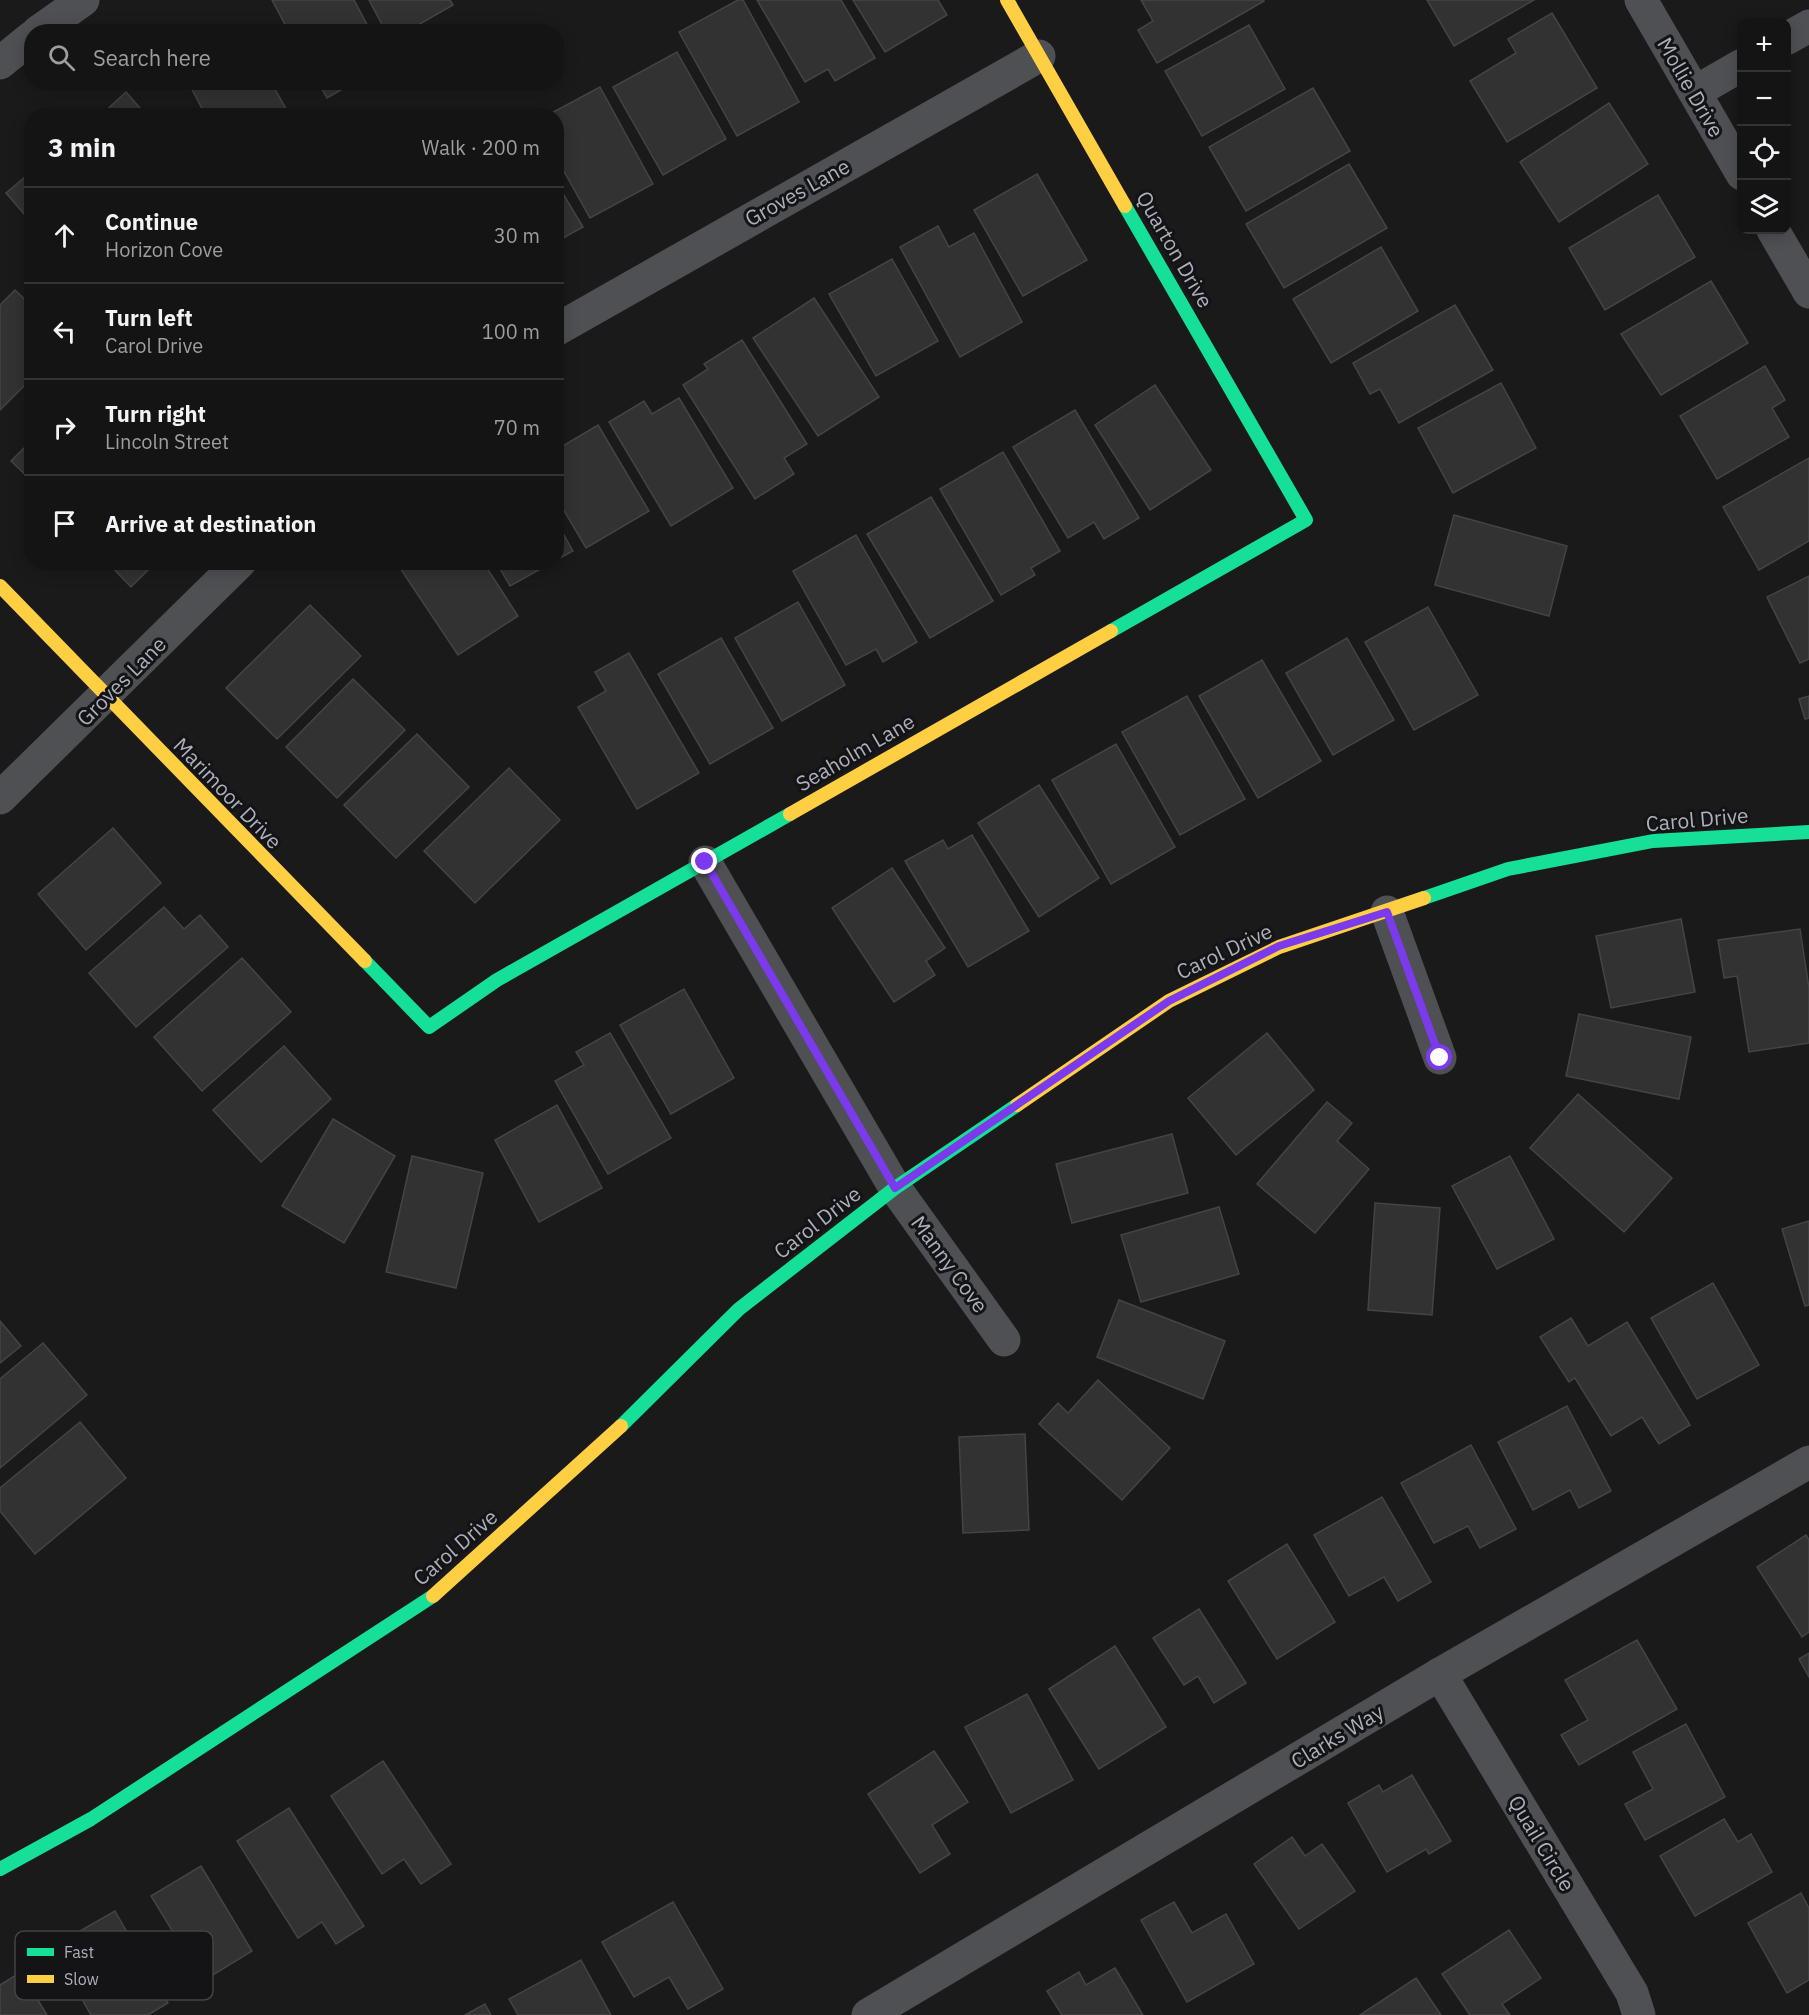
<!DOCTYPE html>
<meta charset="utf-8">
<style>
body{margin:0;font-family:"IBM Plex Sans",sans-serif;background:#1d1d1d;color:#f1f3f6}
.controls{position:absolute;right:18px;top:18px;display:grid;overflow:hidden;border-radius:12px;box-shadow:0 3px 15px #0003}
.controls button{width:54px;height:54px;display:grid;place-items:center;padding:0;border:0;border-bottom:2px solid #333334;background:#141414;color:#f1f3f6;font:30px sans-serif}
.stop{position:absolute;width:18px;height:18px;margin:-14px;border:4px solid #7c3aed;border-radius:50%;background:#fff}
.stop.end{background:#7c3aed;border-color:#fff;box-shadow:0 2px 6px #0008}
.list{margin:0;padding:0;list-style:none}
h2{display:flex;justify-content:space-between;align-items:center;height:78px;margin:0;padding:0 24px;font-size:26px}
h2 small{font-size:20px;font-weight:400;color:#9d9ea0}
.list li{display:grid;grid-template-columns:39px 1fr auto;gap:18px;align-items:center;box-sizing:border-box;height:96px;padding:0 24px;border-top:2px solid #333334}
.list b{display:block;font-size:22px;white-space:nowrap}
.list p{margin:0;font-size:20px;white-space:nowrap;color:#9d9ea0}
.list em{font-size:20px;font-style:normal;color:#9d9ea0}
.icon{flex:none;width:33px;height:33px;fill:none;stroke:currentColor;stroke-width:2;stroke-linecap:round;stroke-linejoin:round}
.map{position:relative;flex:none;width:1809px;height:2015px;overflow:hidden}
.search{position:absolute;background:#141414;box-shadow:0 3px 15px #0003;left:24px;top:24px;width:540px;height:66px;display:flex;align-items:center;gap:15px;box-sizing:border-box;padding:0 21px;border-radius:24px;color:#9d9ea0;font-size:22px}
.panel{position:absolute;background:#141414;box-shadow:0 3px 15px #0003;left:24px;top:108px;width:540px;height:462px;border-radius:24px}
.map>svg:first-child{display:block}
.building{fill:#323233;stroke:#434447;stroke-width:1.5}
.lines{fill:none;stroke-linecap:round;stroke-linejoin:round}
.street{stroke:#4e5054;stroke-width:33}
.fast{stroke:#16e098;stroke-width:14}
.slow{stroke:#ffcf43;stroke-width:14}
.route{stroke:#7c3aed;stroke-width:8}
.labels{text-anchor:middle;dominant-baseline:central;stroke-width:6;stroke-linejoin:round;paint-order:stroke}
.street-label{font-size:21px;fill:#acb0bb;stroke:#141417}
.key{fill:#141417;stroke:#424348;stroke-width:1.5}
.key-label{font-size:16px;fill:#acb0bb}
</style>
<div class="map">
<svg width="1809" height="2015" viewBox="0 0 1809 2015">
<rect width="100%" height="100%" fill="#1a1a1b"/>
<g class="building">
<path d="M272,0H354L371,32H289Z"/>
<path d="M369,0H450L453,5L406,32H386Z"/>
<path d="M738,0H743L799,102L737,136L679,32Z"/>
<path d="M757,0H841L875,58L835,81L828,69L805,82Z"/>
<path d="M853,0H938L947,15L885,52Z"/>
<path d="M1141,0H1263L1264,1L1157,63L1138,30L1153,21Z"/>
<path d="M1427,0H1534L1454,46Z"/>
<path d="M1552,13L1597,88L1507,142L1470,81L1516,53L1508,39Z"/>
<path d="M1249,25L1285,89L1202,136L1165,71Z"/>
<path d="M677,52L726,139L663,175L613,87Z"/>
<path d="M188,82H271L290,116H206Z"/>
<path d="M318,82H355L327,98Z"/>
<path d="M600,87L653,184L590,218L556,157V116H546Z"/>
<path d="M1313,88L1350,151L1246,211L1209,147Z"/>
<path d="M126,92L147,116H100Z"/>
<path d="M1609,103L1648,164L1559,222L1520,162Z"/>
<path d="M1349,164L1387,228L1284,288L1246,224Z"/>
<path d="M32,171V223L6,193Z"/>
<path d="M1037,174L1087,260L1023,296L974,210Z"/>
<path d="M556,182L583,227L556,242Z"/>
<path d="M1658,195L1695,257L1605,310L1569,248Z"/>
<path d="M938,226L949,247L974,233L1022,322L960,357L900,247Z"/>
<path d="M1381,247L1418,311L1331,363L1293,299Z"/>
<path d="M892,259L938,341L876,376L829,294Z"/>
<path d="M1711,281L1748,343L1661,395L1621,334Z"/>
<path d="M15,290L32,306V378L0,410V305Z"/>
<path d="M814,298L879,397L818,436L753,338Z"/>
<path d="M1455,305L1493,370L1399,423L1380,389L1370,394L1353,363Z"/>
<path d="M742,340L807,444L784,458L794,474L755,499L683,385L708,369L704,364Z"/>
<path d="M1765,366L1785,400L1772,408L1789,437L1717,479L1680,416Z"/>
<path d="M1501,383L1536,448L1453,493L1418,428Z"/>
<path d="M1155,385L1211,470L1150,510L1095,425Z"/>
<path d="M679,398L733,488L671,526L609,422L644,401L652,414Z"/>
<path d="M1075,410L1139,518L1104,539L1094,522L1068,538L1013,447Z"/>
<path d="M598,425L649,511L586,548L556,497V450Z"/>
<path d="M32,440V481L11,461Z"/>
<path d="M1003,452L1060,551L1031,568L1035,575L1001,595L940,489Z"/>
<path d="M1809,458V541L1759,570L1723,507Z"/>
<path d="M931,497L993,601L930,638L867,534Z"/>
<path d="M1454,515L1567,546L1549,616L1435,585Z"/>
<path d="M556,521L573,551L556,560Z"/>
<path d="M856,535L917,642L883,662L876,649L846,665L793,571Z"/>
<path d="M107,562H156L131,587Z"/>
<path d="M396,562H483L518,616L458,655Z"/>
<path d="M496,562H553L510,586Z"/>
<path d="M1809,576V659L1800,663L1767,597Z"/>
<path d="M798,602L845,685L782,721L735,638Z"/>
<path d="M310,605L361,656L277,739L226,688Z"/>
<path d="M1428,607L1478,695L1414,730L1365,642Z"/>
<path d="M721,638L773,728L710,764L658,674Z"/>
<path d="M1347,638L1394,720L1333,755L1286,673Z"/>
<path d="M629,653L699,773L637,809L578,707L606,691L595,672Z"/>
<path d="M1262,660L1321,761L1258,798L1199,696Z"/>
<path d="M353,679L405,730L337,798L286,747Z"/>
<path d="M1187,696L1245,799L1180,835L1122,732Z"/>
<path d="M1809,696V718L1805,719L1799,699Z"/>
<path d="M417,734L469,787L396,858L344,805Z"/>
<path d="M1116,744L1175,847L1111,884L1052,780Z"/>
<path d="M509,768L560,820L475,903L424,851Z"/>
<path d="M1039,785L1099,878L1039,917L978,823Z"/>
<path d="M113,828L161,883L86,950L38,894Z"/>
<path d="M972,835L1029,931L968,967L905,861L943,840L948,849Z"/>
<path d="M892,868L945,948L926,961L935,975L894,1002L832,908Z"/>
<path d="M164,907L184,929L200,915L228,947L136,1027L89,973Z"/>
<path d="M1681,919L1695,992L1611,1008L1596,936Z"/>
<path d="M1800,929L1809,988V1043L1749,1052L1737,976L1724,978L1718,940Z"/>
<path d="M242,958L291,1012L202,1091L154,1037Z"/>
<path d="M684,989L734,1078L671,1114L620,1025Z"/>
<path d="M1579,1014L1691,1037L1679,1099L1566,1076Z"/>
<path d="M610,1033L671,1138L608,1174L555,1081L584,1065L576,1052Z"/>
<path d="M1267,1033L1314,1090L1236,1155L1188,1098Z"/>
<path d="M284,1046L331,1099L261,1162L213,1110Z"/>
<path d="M1578,1094L1672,1178L1624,1232L1530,1148Z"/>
<path d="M1327,1102L1352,1123L1337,1141L1369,1169L1315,1233L1257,1184Z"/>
<path d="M557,1105L602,1188L539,1222L495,1140Z"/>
<path d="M333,1119L395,1156L344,1243L282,1206Z"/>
<path d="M1172,1134L1188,1193L1072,1223L1056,1164Z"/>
<path d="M412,1156L483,1173L456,1288L386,1272Z"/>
<path d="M1510,1156L1554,1239L1497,1269L1452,1186Z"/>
<path d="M1375,1203L1440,1208L1432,1315L1368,1310Z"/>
<path d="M1219,1207L1239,1274L1141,1302L1121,1235Z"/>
<path d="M1809,1221V1305L1805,1306L1782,1229Z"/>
<path d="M1713,1283L1759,1365L1697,1399L1651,1318Z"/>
<path d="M1119,1300L1225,1341L1203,1399L1097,1357Z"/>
<path d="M1571,1318L1588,1346L1627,1322L1690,1425L1659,1444L1642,1417L1611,1436L1575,1378L1569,1382L1540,1337Z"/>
<path d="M0,1321L21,1346L0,1363Z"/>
<path d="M43,1343L87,1395L0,1468V1379Z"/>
<path d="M1098,1380L1170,1448L1122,1500L1039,1424L1058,1403L1068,1413Z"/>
<path d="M1567,1406L1611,1491L1579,1508L1570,1490L1533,1510L1498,1442Z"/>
<path d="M80,1422L126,1478L35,1554L0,1511V1488Z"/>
<path d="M1025,1434L1029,1530L963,1533L959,1437Z"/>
<path d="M1471,1445L1516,1529L1480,1548L1468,1526L1434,1543L1401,1483Z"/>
<path d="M1382,1497L1431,1582L1398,1601L1384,1577L1349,1596L1314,1535Z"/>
<path d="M1806,1535L1809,1540V1632L1802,1637L1757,1567Z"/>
<path d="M1287,1544L1335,1622L1277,1659L1228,1581Z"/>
<path d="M1199,1609L1246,1683L1214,1703L1198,1676L1184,1685L1153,1638Z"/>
<path d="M1637,1640L1677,1709L1579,1765L1561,1735L1588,1720L1565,1680Z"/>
<path d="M1115,1646L1166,1727L1099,1769L1049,1689Z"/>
<path d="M1809,1653V1677L1799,1659Z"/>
<path d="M1027,1694L1073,1780L1011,1813L965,1727Z"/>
<path d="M1686,1724L1725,1797L1645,1840L1625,1804L1653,1789L1633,1752Z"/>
<path d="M934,1751L968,1802L932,1825L950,1854L920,1873L868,1794Z"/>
<path d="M383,1761L451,1864L421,1884L404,1859L382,1874L331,1796Z"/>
<path d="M1412,1775L1451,1841L1429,1854L1426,1849L1387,1872L1348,1803L1379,1785L1383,1792Z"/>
<path d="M289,1808L364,1926L336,1944L322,1922L298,1938L237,1841Z"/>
<path d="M1724,1819L1738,1842L1751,1834L1772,1872L1695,1916L1660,1856Z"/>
<path d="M1292,1837L1305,1856L1322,1844L1355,1891L1299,1929L1254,1864Z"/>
<path d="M201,1866L252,1951L203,1981L151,1896Z"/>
<path d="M1801,1893L1809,1908V1980L1787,1993L1748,1923Z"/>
<path d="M673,1902L723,1989L688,2009L669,1977L634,1997L602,1942Z"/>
<path d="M1174,1902L1192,1933L1226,1914L1254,1964L1187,2002L1141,1920Z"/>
<path d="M115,1911L168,2003L148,2015H91L52,1947Z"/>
<path d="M1509,1930L1541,1978L1502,2004L1510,2015H1470L1442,1974Z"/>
<path d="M581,1960L611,2015H518L509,1999Z"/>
<path d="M1115,1968L1143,2015H1062L1047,1991L1079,1972L1086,1985Z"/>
<path d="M21,1972L47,2015H0V1985Z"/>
<path d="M1416,1978L1441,2015H1360Z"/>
<path d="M485,2004L491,2015H465Z"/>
</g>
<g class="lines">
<g class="street">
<path d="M1641,0L1742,174"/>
<path d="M38,32L83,0"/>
<path d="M1786,39L1809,26"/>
<path d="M0,63L32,37"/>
<path d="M1695,92L1742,65"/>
<path d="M1773,230L1809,292"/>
<path d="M556,330L1039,56"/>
<path d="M0,798L240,562"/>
<path d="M705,862L895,1188L1004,1340"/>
<path d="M1387,912L1440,1058"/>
<path d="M1440,1674L1632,1993L1639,2015"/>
<path d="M868,2015L1440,1674L1809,1462"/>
</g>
<g class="fast">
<path d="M1111,631L1306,520L1125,206"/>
<path d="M1424,898L1508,869L1653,841L1809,832"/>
<path d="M365,961L429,1027L497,980L790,814"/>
<path d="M621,1426L739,1309L895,1188L1017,1105"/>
<path d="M0,1869L91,1819L433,1596"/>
</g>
<g class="slow">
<path d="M1007,0L1125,206"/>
<path d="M0,586L365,961"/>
<path d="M790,814L1111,631"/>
<path d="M1017,1105L1169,1001L1279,947L1424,898"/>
<path d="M433,1596L621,1426"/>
</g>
</g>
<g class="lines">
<path class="route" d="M705,862L895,1188L1169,1001L1279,946L1387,912L1440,1058"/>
</g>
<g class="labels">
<g class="street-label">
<text transform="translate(1691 87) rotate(60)">Mollie Drive</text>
<text transform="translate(797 192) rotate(-29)">Groves Lane</text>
<text transform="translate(1175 249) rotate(60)">Quarton Drive</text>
<text transform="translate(121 681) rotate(-45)">Groves Lane</text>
<text transform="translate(855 752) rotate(-30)">Seaholm Lane</text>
<text transform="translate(228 793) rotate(46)">Marimoor Drive</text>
<text transform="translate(1697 819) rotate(-5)">Carol Drive</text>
<text transform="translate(1224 951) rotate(-25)">Carol Drive</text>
<text transform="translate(817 1222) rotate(-38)">Carol Drive</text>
<text transform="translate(950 1264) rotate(54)">Manny Cove</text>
<text transform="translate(455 1547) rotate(-41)">Carol Drive</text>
<text transform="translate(1337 1736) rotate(-31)">Clarks Way</text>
<text transform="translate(1542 1843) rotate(59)">Quail Circle</text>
</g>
</g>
<rect x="15" y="1931" width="198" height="69" rx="9" class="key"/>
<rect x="27" y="1948" width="27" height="8" fill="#16e098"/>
<rect x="27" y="1975" width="27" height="8" fill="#ffcf43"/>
<g class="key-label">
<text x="64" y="1958">Fast</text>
<text x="64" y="1985">Slow</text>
</g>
</svg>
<div class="controls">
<button>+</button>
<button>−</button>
<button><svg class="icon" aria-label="locate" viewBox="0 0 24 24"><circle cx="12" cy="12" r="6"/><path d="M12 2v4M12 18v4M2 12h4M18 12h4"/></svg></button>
<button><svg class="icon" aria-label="layers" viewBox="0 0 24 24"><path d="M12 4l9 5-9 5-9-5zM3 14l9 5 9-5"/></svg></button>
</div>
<div class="stop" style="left:1440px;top:1058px"></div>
<div class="stop end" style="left:705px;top:862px"></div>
<div class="search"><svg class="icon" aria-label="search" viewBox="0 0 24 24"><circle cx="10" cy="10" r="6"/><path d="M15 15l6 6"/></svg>Search here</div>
<section class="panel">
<h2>3 min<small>Walk · 200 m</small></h2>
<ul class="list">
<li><svg class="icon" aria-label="ahead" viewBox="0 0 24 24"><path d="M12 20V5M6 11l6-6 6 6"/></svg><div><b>Continue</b><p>Horizon Cove</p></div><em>30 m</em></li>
<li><svg class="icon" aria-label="left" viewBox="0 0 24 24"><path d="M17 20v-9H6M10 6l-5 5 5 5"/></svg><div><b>Turn left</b><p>Carol Drive</p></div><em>100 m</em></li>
<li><svg class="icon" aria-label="right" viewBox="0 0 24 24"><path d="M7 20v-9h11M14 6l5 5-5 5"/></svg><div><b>Turn right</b><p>Lincoln Street</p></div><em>70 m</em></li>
<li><svg class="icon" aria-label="arrive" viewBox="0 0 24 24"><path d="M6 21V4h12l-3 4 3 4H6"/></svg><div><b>Arrive at destination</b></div></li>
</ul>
</section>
</div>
